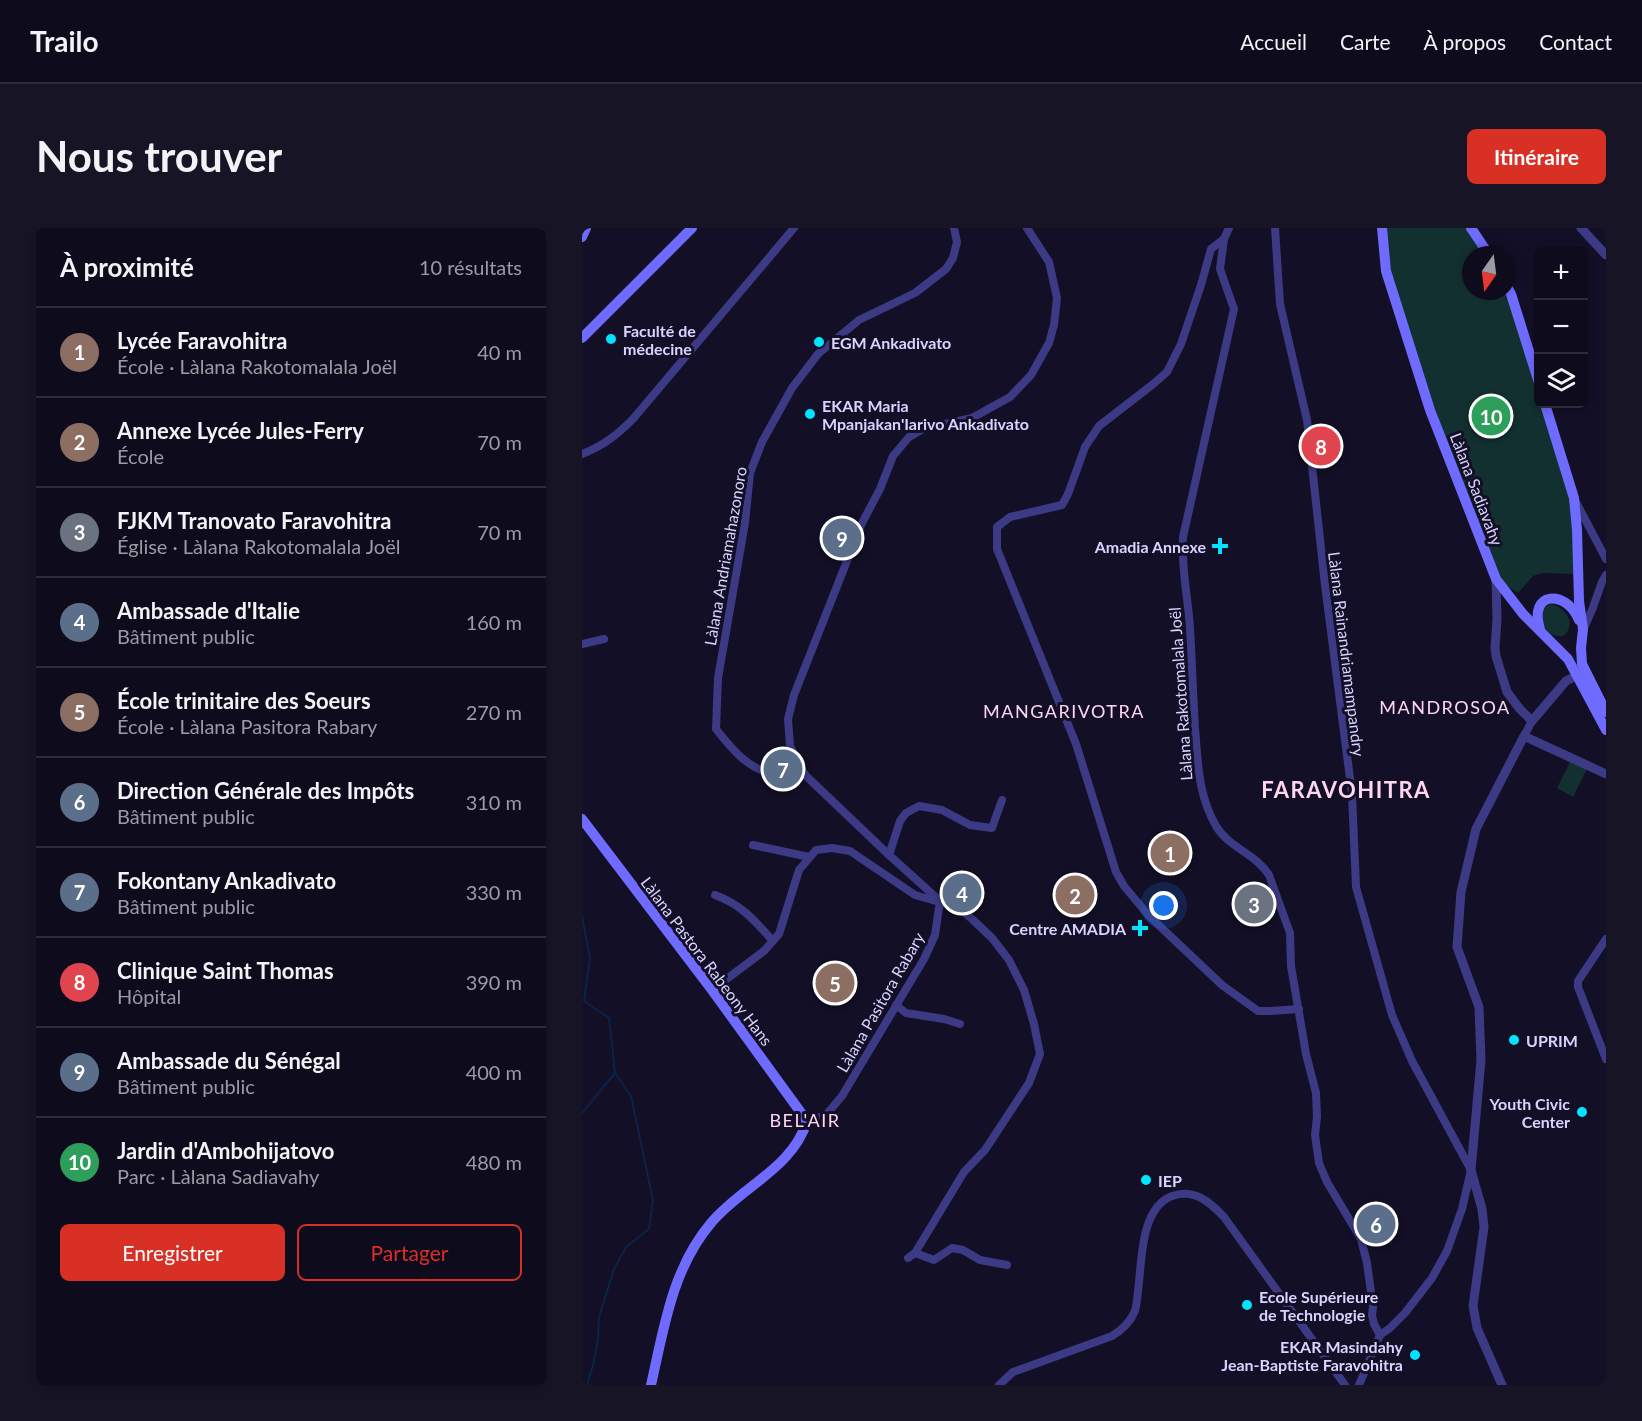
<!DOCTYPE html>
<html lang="fr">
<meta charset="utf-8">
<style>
body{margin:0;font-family:Lato,sans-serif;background:#171425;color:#f1f3f6}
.controls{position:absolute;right:18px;top:18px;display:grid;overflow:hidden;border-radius:9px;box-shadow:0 3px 9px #0003}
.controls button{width:54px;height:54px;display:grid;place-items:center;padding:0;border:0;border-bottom:2px solid #2e2b3b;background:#0e0b1c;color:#f1f3f6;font:30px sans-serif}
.compass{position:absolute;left:880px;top:18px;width:54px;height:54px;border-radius:50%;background:#0e0b1c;box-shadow:0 3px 9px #0003;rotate:194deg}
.you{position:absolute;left:582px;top:678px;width:21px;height:21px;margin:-15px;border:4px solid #fff;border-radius:50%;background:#1a73e8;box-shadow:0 0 0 9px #1a73e833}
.badge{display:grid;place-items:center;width:39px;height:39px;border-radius:50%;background:#d93025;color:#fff;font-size:20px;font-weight:700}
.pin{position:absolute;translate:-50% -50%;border:3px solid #fff;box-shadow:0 2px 6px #0006}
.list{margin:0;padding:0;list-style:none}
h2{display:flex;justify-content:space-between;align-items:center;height:78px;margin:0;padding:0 24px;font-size:26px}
h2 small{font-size:20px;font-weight:400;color:#9b9ba3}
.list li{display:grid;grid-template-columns:39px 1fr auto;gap:18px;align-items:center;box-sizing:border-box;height:90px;padding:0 24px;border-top:2px solid #2e2b3b}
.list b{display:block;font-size:22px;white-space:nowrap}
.list p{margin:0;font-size:20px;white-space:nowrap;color:#9b9ba3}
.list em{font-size:20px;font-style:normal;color:#9b9ba3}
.actions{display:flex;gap:12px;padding:18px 24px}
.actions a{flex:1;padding:14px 0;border:2px solid #d93025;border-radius:9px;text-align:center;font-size:21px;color:#d93025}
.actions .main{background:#d93025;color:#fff}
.icon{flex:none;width:33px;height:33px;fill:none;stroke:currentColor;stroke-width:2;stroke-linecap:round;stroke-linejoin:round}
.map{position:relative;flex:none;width:1024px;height:1157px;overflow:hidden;border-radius:9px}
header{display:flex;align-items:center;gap:36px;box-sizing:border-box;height:84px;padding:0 30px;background:#0e0b1c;border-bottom:2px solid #2e2b3b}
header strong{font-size:28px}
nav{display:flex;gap:33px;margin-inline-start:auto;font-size:21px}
.intro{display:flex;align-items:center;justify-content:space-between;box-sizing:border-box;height:144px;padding:0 36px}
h1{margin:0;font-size:42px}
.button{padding:15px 27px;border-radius:9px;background:#d93025;color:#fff;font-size:21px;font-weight:700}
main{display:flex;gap:36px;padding:0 36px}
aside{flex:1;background:#0e0b1c;border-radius:9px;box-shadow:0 3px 9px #0003}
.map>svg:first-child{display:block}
.green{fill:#12302f}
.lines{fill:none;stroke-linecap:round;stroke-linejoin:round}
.stream{stroke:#0c2248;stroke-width:2}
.minor{stroke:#3d3a85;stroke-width:8}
.tertiary{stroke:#3d3a85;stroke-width:9}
.secondary{stroke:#6f6bff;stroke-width:10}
.poi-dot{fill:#00e5ff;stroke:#130f26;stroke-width:2}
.labels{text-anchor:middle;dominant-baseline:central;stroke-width:6;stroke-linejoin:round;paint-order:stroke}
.poi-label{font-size:16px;font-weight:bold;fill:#d9d4ff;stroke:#130f26;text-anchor:start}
.street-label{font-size:16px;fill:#d9d4ff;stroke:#130f26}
.neighbourhood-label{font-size:18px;letter-spacing:1.5px;fill:#ffd6f0;stroke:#130f26}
.district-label{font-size:22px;font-weight:bold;letter-spacing:1.5px;fill:#ffd6f0;stroke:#130f26}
</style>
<header>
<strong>Trailo</strong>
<nav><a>Accueil</a><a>Carte</a><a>À propos</a><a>Contact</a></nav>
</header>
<div class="intro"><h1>Nous trouver</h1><a class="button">Itinéraire</a></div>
<main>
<aside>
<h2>À proximité<small>10 résultats</small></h2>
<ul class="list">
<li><span class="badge" style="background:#8d6e63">1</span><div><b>Lycée Faravohitra</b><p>École · Làlana Rakotomalala Joël</p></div><em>40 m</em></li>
<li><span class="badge" style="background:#8d6e63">2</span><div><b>Annexe Lycée Jules-Ferry</b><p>École</p></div><em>70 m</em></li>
<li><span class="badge" style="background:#6b7280">3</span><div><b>FJKM Tranovato Faravohitra</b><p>Église · Làlana Rakotomalala Joël</p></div><em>70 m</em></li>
<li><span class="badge" style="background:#5c6f8a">4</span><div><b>Ambassade d'Italie</b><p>Bâtiment public</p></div><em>160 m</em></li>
<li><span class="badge" style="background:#8d6e63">5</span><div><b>École trinitaire des Soeurs</b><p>École · Làlana Pasitora Rabary</p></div><em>270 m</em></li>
<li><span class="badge" style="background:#5c6f8a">6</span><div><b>Direction Générale des Impôts</b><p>Bâtiment public</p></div><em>310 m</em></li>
<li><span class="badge" style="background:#5c6f8a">7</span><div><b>Fokontany Ankadivato</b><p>Bâtiment public</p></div><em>330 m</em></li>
<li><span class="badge" style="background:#e0444e">8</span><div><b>Clinique Saint Thomas</b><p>Hôpital</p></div><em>390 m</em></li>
<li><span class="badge" style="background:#5c6f8a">9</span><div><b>Ambassade du Sénégal</b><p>Bâtiment public</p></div><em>400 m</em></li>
<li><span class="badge" style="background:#2e9e5b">10</span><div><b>Jardin d'Ambohijatovo</b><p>Parc · Làlana Sadiavahy</p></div><em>480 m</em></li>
</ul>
<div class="actions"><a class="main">Enregistrer</a><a>Partager</a></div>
</aside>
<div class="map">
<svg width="1024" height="1157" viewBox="0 0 1024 1157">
<rect width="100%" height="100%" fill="#130f26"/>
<g class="green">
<path d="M802,0H888L907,27H889V63H925L956,155L957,176H963L992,270L991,346L960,345L951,348L936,365L914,351L806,49Z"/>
<path d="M968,376C983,378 996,397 981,408C963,410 959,395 961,381Z"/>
<path d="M988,534L1005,541L991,569L975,560Z"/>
</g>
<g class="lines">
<g class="stream">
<path d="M0,689L8,730L2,773L27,790L33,845L49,868L71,972L70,979L67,1001L44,1019L32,1041L17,1089L16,1112L11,1137L5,1157"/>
<path d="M0,885L33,845"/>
</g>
<g class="minor">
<path d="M647,0L642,11L638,41L652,81L601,309C599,340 606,369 608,400C610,433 611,467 613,500C616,535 616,567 634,598C646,619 674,626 687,647L708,705L709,738L724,826L734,865L735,889L733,907L737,935L745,954L779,1011L785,1035L791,1079L790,1087L792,1096L798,1107"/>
<path d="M693,0L698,76L725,192L743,357L770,566L774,659L810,787L830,833L889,942L880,981L865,1023L850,1050L823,1085L808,1100L798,1107L777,1157"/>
<path d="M642,11L629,21L619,57L599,116L585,144L570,157L517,198L503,219L486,266L480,277L428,289L415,299V321L494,516L534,644L542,658L567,688L640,757L676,783H688L717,781"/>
<path d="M0,226C21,218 35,207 51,191L212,0"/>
<path d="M994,274L1024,331"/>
<path d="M1002,400L1010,382L1020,354L1024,347"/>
<path d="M0,416L22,411"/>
<path d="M942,508L950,493"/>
<path d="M223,547C213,547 203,547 194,546C167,543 149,520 134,501L136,450L163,295L168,245L180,214L210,160L236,126L277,92L333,65L364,41L371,30L375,14L372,0"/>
<path d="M171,617L227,629"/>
<path d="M307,627L318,593L324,585L337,578L360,582L388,597L410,600L420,572"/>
<path d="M133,667C160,677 172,692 191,713"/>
<path d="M1024,711L996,753V759L1024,831"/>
<path d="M130,762L182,723L197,706L217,642L234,622L250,620L268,623L333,667L375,679L390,691L410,710L427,732L442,762L452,796L458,826L447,855L403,922L382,944L333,1025L326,1030"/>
<path d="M314,777L324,785L362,791L378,796"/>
<path d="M225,893L244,887L260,868L342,731L353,707L358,673L307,627L223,547L208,518L206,491L212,467L280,295L298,261L311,228L327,209L341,201L390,190L428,169L449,147L467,115L472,97L475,70L467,34L445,0"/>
<path d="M333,1025L352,1032L370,1020L381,1022L398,1032L425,1037"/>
<path d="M417,1157L431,1144L530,1108C540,1102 547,1096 552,1085C555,1079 555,1070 556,1063C560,1034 558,980 590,968C612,960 628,974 642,989L763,1157"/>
</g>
<g class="tertiary">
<path d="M999,0L1024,27"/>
<path d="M914,351L915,391L913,420L914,428L925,464L937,480L950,493L984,453L996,447"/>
<path d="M920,1157L895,1100L891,1078L902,999L900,981L889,942L899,832L897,779L875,719L879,664L894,601L942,508L1024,546"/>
</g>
<g class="secondary">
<path d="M800,0L804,43L848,182L914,351L941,386L986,431L1024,502"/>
<path d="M889,0L907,27"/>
<path d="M0,9L4,0"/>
<path d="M925,59L929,66L957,155"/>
<path d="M0,110L110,0"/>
<path d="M963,176L992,270L995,302L997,373L1001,401L999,420L1000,436L1024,484"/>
<path d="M958,401C946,363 984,361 997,392"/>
<path d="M0,591L130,762L225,893C211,940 159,959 129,995C90,1041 82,1100 69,1157"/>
</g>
</g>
<g class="poi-dot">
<circle cx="29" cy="111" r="6"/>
<circle cx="237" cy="114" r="6"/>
<circle cx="228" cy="186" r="6"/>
<path d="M635 309h6v6h6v6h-6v6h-6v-6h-6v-6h6z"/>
<path d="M555 691h6v6h6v6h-6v6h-6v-6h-6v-6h6z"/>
<circle cx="932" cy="812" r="6"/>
<circle cx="1000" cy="884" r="6"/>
<circle cx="564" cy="952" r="6"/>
<circle cx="665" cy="1077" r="6"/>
<circle cx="833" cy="1127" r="6"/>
</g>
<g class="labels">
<g class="poi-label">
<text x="41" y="102">Faculté de<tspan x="41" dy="18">médecine</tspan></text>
<text x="249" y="114">EGM Ankadivato</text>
<text x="240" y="177">EKAR Maria<tspan x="240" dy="18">Mpanjakan'Iarivo Ankadivato</tspan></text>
<text x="624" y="318" text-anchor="end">Amadia Annexe</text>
<text x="544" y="700" text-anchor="end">Centre AMADIA</text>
<text x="944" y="812">UPRIM</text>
<text x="988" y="875" text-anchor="end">Youth Civic<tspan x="988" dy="18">Center</tspan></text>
<text x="576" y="952">IEP</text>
<text x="677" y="1068">Ecole Supérieure<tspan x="677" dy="18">de Technologie</tspan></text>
<text x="821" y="1118" text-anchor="end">EKAR Masindahy<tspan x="821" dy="18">Jean-Baptiste Faravohitra</tspan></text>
</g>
<g class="street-label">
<text transform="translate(895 261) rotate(69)">Làlana Sadiavahy</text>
<text transform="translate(143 328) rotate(-80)">Làlana Andriamahazonoro</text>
<text transform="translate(765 426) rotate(83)">Làlana Rainandriamampandry</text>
<text transform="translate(598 466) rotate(-94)">Làlana Rakotomalala Joël</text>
<text transform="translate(125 733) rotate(53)">Làlana Pastora Rabeony Hans</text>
<text transform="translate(298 774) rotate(-60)">Làlana Pasitora Rabary</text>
</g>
<g class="neighbourhood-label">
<text x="863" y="479">MANDROSOA</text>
<text x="482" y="483">MANGARIVOTRA</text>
<text x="223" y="892">BEL'AIR</text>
</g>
<g class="district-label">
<text x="764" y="561">FARAVOHITRA</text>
</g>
</g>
</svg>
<div class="controls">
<button>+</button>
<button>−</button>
<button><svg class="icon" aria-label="layers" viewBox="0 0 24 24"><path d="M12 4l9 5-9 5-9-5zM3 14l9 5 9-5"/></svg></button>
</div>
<svg class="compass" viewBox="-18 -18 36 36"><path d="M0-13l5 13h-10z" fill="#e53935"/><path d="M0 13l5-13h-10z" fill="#9b9ba3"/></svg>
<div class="you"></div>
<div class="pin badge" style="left:588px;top:625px;background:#8d6e63">1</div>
<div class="pin badge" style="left:493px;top:667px;background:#8d6e63">2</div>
<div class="pin badge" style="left:672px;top:676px;background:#6b7280">3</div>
<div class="pin badge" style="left:380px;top:665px;background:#5c6f8a">4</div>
<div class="pin badge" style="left:253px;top:755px;background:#8d6e63">5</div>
<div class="pin badge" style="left:794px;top:996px;background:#5c6f8a">6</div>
<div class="pin badge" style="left:201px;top:541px;background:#5c6f8a">7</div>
<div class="pin badge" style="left:739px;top:218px;background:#e0444e">8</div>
<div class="pin badge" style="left:260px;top:310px;background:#5c6f8a">9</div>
<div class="pin badge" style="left:909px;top:188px;background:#2e9e5b">10</div>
</div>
</main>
